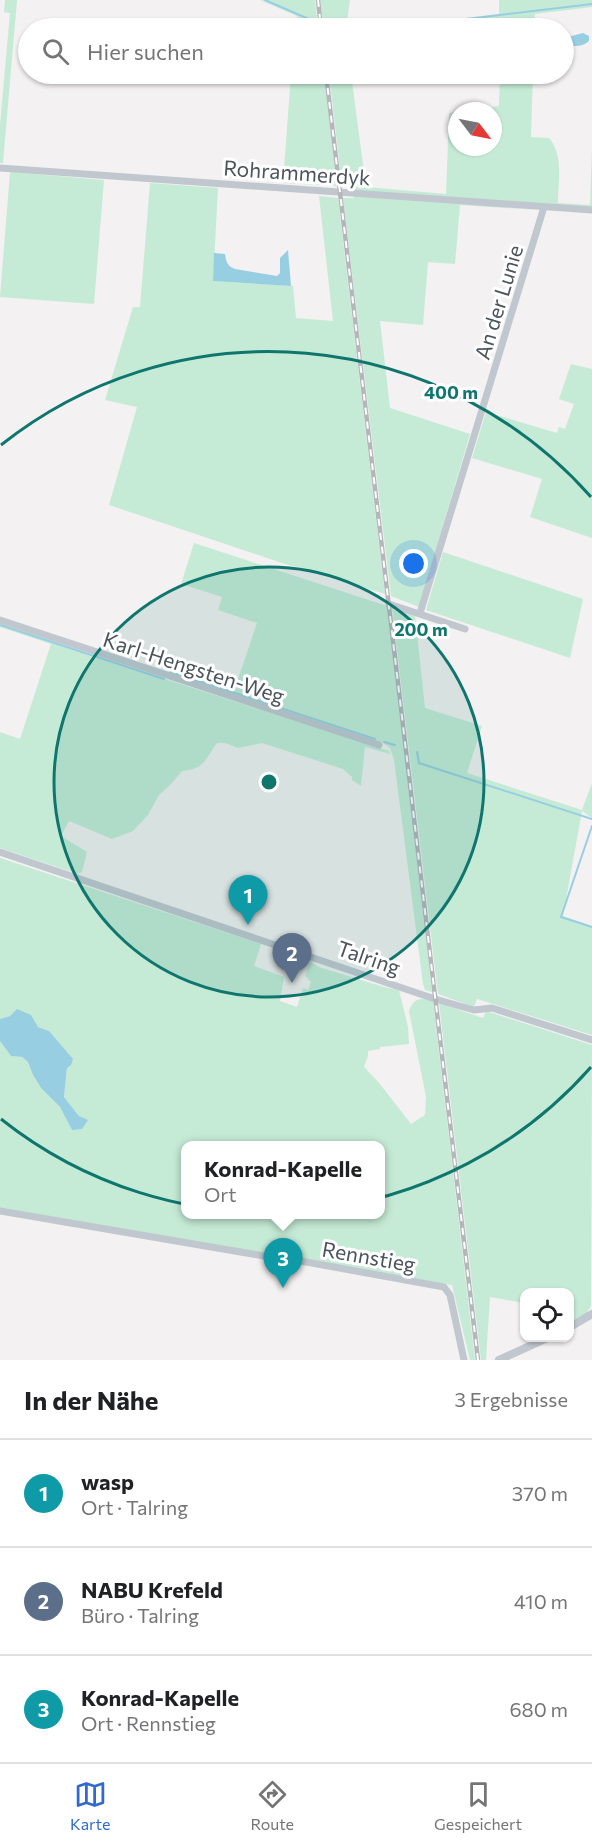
<!DOCTYPE html>
<html lang="de">
<meta charset="utf-8">
<style>
body{margin:0;font-family:Commissioner,sans-serif;background:#f6f6f6;color:#202124}
.controls{position:absolute;right:18px;bottom:18px;display:grid;overflow:hidden;border-radius:12px;box-shadow:0 2px 4px #0004}
.controls button{width:54px;height:54px;display:grid;place-items:center;padding:0;border:0;border-bottom:2px solid #e0e0e0;background:#fff;color:#202124;font:30px sans-serif}
.compass{position:absolute;left:448px;top:102px;width:54px;height:54px;border-radius:50%;background:#fff;box-shadow:0 2px 4px #0004;rotate:122deg}
.you{position:absolute;left:414px;top:564px;width:21px;height:21px;margin:-15px;border:4px solid #fff;border-radius:50%;background:#1a73e8;box-shadow:0 0 0 9px #1a73e833}
.badge{display:grid;place-items:center;width:39px;height:39px;border-radius:50%;background:#2f6bcf;color:#fff;font-size:20px;font-weight:700}
.pin{position:absolute;translate:-50% -50px;filter:drop-shadow(0 2px 3px #0008)}
.pin::after{content:'';position:absolute;top:32px;width:21px;height:18px;background:inherit;clip-path:polygon(0 0,100% 0,50% 100%)}
.popup{position:absolute;left:181px;top:1141px;width:204px;height:78px;box-sizing:border-box;display:grid;place-content:center;border-radius:12px;background:#fff;filter:drop-shadow(0 2px 4px #0005);font-size:20px;white-space:nowrap;color:#757577}
.popup b{font-size:22px;color:#202124}
.popup::after{content:'';position:absolute;left:50%;top:100%;margin-left:-12px;border:12px solid transparent;border-top-color:#fff}
.list{margin:0;padding:0;list-style:none}
h2{display:flex;justify-content:space-between;align-items:center;height:78px;margin:0;padding:0 24px;font-size:26px}
h2 small{font-size:20px;font-weight:400;color:#757577}
.list li{display:grid;grid-template-columns:39px 1fr auto;gap:18px;align-items:center;box-sizing:border-box;height:108px;padding:0 24px;border-top:2px solid #e0e0e0}
.list b{display:block;font-size:22px;white-space:nowrap}
.list p{margin:0;font-size:20px;white-space:nowrap;color:#757577}
.list em{font-size:20px;font-style:normal;color:#757577}
.icon{flex:none;width:33px;height:33px;fill:none;stroke:currentColor;stroke-width:2;stroke-linecap:round;stroke-linejoin:round}
.map{position:relative;flex:none;width:592px;height:1360px;overflow:hidden}
.search{position:absolute;background:#fff;box-shadow:0 2px 4px #0004;left:18px;right:18px;top:18px;height:66px;display:flex;align-items:center;gap:15px;box-sizing:border-box;padding:0 21px;border-radius:33px;color:#757577;font-size:22px}
.sheet{height:402px;background:#fff}
nav{display:flex;justify-content:space-around;align-items:center;box-sizing:border-box;height:84px;border-top:2px solid #e0e0e0;background:#fff;font-size:16px;color:#757577}
nav a{display:grid;justify-items:center;gap:3px}
nav .on{color:#2f6bcf}
.map>svg:first-child{display:block}
.green{fill:#c5ebd6;fill-rule:evenodd}
.water{fill:#98cee2}
.lines{fill:none;stroke-linecap:round;stroke-linejoin:round}
.stream{stroke:#98cee2;stroke-width:2}
.minor{stroke:#c1c7ce;stroke-width:7}
.tertiary{stroke:#c1c7ce;stroke-width:8}
.rail-casing{stroke:#b4b6ba;stroke-width:4.5}
.rail{stroke:#fff;stroke-width:2;stroke-dasharray:7;stroke-linecap:butt}
.ring{fill:none;stroke:#0f766e;stroke-width:3}
.labels{text-anchor:middle;dominant-baseline:central;stroke-width:6;stroke-linejoin:round;paint-order:stroke}
.street-label{font-size:21px;fill:#4b535c;stroke:#fff}
.centre{fill:#0f766e;stroke:#fff;stroke-width:3}
.ring-label{font-size:18px;text-anchor:middle;font-weight:bold;fill:#0f766e;stroke:#fff;stroke-width:6;stroke-linejoin:round;paint-order:stroke}
</style>
<div class="map">
<svg width="592" height="1360" viewBox="0 0 592 1360">
<rect width="100%" height="100%" fill="#f3f1f1"/>
<g class="green">
<path d="M5,0H17L3,163H0V125L10,13L4,12Z"/>
<path d="M260,0H315L318,28H299L297,16Z"/>
<path d="M320,0H350L346,28H324Z"/>
<path d="M499,0H592V7L535,14L534,28H502V18L413,28H380L499,14Z"/>
<path d="M291,74H324L337,186L283,183Z"/>
<path d="M329,74H351L366,187L446,194L449,113L457,112V147H493V111H465L499,106L500,74H533L531,137L549,138C564,156 558,180 558,203L590,205L592,148V208L353,190L352,186H342Z"/>
<path d="M10,172L104,180L94,304L0,297Z"/>
<path d="M150,183L218,188L213,281L293,286L296,318L333,321L319,196L338,198L385,594L279,562L109,505L137,407L105,400L133,307H140Z"/>
<path d="M353,193L538,210L460,205L455,264L428,262L423,325L380,321L390,408L470,434L419,607L391,596L343,198H354Z"/>
<path d="M571,364L592,369V538L530,517L542,479L472,458L486,412L557,433L559,427L565,429L574,404L559,399Z"/>
<path d="M194,543L387,606L432,992L425,990L423,984L394,760L390,748L383,743L168,673L169,670L234,691L257,623L218,610L222,597L181,584Z"/>
<path d="M443,552L583,599L570,658L426,610Z"/>
<path d="M392,608L415,616L425,708L482,726L467,773L582,810L592,783V818L582,811L563,916L592,926V1035L477,999L474,1007L438,994Z"/>
<path d="M0,623L165,679L389,751L390,754L365,747L361,786L352,780V777L343,769L262,743L238,748L225,743H217C205,760 204,769 182,771L171,784L159,795L148,815L133,831L112,839L69,821L61,836L87,852L82,872L78,874L0,848V732L20,739L51,644L0,627Z"/>
<path d="M0,858L261,944L254,966L284,977L280,1001L297,1007L303,988L308,990L311,982L305,976L310,961L319,967L384,987L399,990L408,1027L409,1044L380,1047V1049L368,1051V1056L364,1067L380,1084L411,1124L425,1115L426,1097L409,1011C413,998 421,997 433,1001L475,1360H470L452,1285L0,1209V1041L11,1056L22,1057L28,1062L33,1075L41,1088L60,1107L72,1130L79,1116L64,1097L67,1068L49,1031L10,1016L0,1019ZM186,1146H380V1214H186Z"/>
<path d="M439,1003L483,1018L486,1011L592,1045L591,1306L586,1314L570,1321V1292H524V1303L490,1297L486,1360H481Z"/>
</g>
<g class="water">
<path d="M583,33L589,36V41C581,48 573,46 564,45V38Z"/>
<path d="M288,250L291,286L213,281L214,253L225,254C226,261 227,266 235,269L277,276L280,273V258Z"/>
<path d="M17,1009L31,1015L38,1027L49,1031L73,1059L71,1065L67,1068L64,1097L79,1116L88,1120L82,1129L72,1130L60,1107L41,1088L33,1075L28,1062L22,1057L11,1056L0,1041V1019L10,1016Z"/>
</g>
<g class="lines">
<g class="stream">
<path d="M265,0L311,20"/>
<path d="M392,28L592,4"/>
<path d="M0,625L164,679"/>
<path d="M171,672L375,739"/>
<path d="M384,742L395,745"/>
<path d="M417,752L419,763L592,819"/>
<path d="M592,826L561,917L592,927"/>
</g>
<g class="minor">
<path d="M0,168L592,210"/>
<path d="M389,604L465,629"/>
<path d="M420,613L544,207"/>
<path d="M0,620L379,745"/>
<path d="M0,852L435,999L474,1010L492,1008L592,1040"/>
<path d="M0,1211L264,1256L295,1260L444,1287L450,1295L464,1360"/>
</g>
<g class="tertiary">
<path d="M570,1327L592,1314"/>
<path d="M499,1360L547,1338"/>
</g>
<defs>
<g id="rail">
<path d="M318,0L321,28"/>
<path d="M326,74L478,1360"/>
</g>
</defs>
<use href="#rail" class="rail-casing"/>
<use href="#rail" class="rail"/>
</g>
<circle cx="269" cy="782" r="215" fill="#0f766e" fill-opacity=".12"/>
<g class="ring">
<circle cx="269" cy="782" r="215"/>
<path d="M591 1067A430 430 0 0 1 1 1119M1 445A430 430 0 0 1 591 497"/>
</g>
<g class="labels">
<g class="street-label">
<text transform="translate(297 172) rotate(4)">Rohrammerdyk</text>
<text transform="translate(498 302) rotate(-73)">An der Lunie</text>
<text transform="translate(194 667) rotate(18)">Karl-Hengsten-Weg</text>
<text transform="translate(369 957) rotate(19)">Talring</text>
<text transform="translate(369 1256) rotate(10)">Rennstieg</text>
</g>
</g>
<circle cx="269" cy="782" r="9" class="centre"/>
<g class="ring-label">
<text x="451" y="399">400 m</text>
<text x="421" y="636">200 m</text>
</g>
</svg>
<div class="controls">
<button><svg class="icon" aria-label="locate" viewBox="0 0 24 24"><circle cx="12" cy="12" r="6"/><path d="M12 2v4M12 18v4M2 12h4M18 12h4"/></svg></button>
</div>
<svg class="compass" viewBox="-18 -18 36 36"><path d="M0-13l5 13h-10z" fill="#e53935"/><path d="M0 13l5-13h-10z" fill="#757577"/></svg>
<div class="you"></div>
<div class="pin badge" style="left:248px;top:925px;background:#0f9aa8">1</div>
<div class="pin badge" style="left:292px;top:983px;background:#5c6f8a">2</div>
<div class="pin badge" style="left:283px;top:1288px;background:#0f9aa8">3</div>
<div class="popup"><b>Konrad-Kapelle</b>Ort</div>
<div class="search"><svg class="icon" aria-label="search" viewBox="0 0 24 24"><circle cx="10" cy="10" r="6"/><path d="M15 15l6 6"/></svg>Hier suchen</div>
</div>
<section class="sheet">
<h2>In der Nähe<small>3 Ergebnisse</small></h2>
<ul class="list">
<li><span class="badge" style="background:#0f9aa8">1</span><div><b>wasp</b><p>Ort · Talring</p></div><em>370 m</em></li>
<li><span class="badge" style="background:#5c6f8a">2</span><div><b>NABU Krefeld</b><p>Büro · Talring</p></div><em>410 m</em></li>
<li><span class="badge" style="background:#0f9aa8">3</span><div><b>Konrad-Kapelle</b><p>Ort · Rennstieg</p></div><em>680 m</em></li>
</ul>
</section>
<nav>
<a class="on"><svg class="icon" aria-label="map" viewBox="0 0 24 24"><path d="M3 6l6-2 6 2 6-2v14l-6 2-6-2-6 2zM9 4v14M15 6v14"/></svg>Karte</a>
<a><svg class="icon" aria-label="directions" viewBox="0 0 24 24"><path d="M12 3l9 9-9 9-9-9zM9 14v-3h6M13 9l2 2-2 2"/></svg>Route</a>
<a><svg class="icon" aria-label="saved" viewBox="0 0 24 24"><path d="M7 4h10v16l-5-4-5 4z"/></svg>Gespeichert</a>
</nav>
